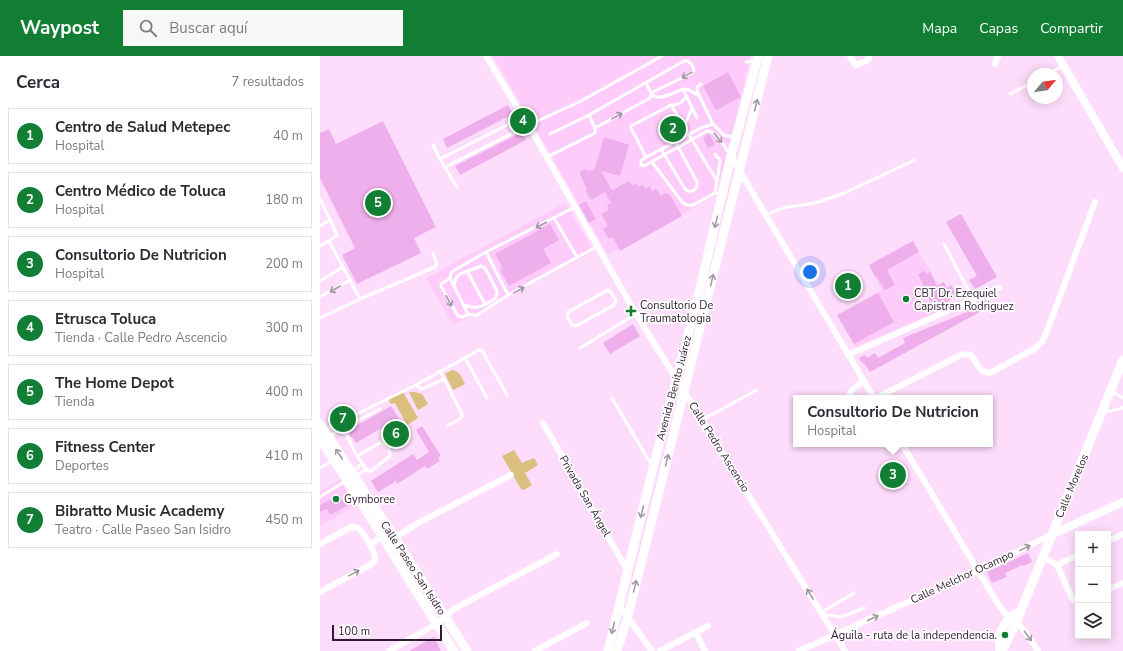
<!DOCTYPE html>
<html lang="es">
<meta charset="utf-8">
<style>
body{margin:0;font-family:"Nunito Sans",sans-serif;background:#f7f7f7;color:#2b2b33}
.controls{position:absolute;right:12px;bottom:12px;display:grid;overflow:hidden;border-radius:0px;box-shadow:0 2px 10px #0003}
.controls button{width:36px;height:36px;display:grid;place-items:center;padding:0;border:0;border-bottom:1px solid #e1e1e2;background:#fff;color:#2b2b33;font:20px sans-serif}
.compass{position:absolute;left:707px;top:12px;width:36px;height:36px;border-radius:50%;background:#fff;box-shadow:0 2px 10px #0003;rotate:61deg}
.scale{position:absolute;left:12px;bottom:10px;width:110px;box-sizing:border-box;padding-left:4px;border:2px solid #301c30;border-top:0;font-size:11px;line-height:14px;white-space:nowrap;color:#301c30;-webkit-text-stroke:3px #fff;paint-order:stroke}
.you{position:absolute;left:490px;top:216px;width:14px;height:14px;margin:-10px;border:3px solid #fff;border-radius:50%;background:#1a73e8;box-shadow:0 0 0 6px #1a73e833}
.badge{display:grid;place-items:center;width:26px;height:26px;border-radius:50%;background:#117e34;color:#fff;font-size:13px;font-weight:700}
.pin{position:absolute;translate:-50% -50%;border:2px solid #fff;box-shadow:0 1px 4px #0006}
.popup{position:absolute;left:473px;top:339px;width:200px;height:52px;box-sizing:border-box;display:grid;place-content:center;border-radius:0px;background:#fff;filter:drop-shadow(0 1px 3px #0005);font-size:13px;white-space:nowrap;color:#7c7c81}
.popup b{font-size:15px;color:#2b2b33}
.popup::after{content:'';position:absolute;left:50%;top:100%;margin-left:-8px;border:8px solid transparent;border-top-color:#fff}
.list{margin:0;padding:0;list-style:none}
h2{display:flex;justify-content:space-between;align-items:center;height:52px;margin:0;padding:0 16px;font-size:17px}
h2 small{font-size:13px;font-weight:400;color:#7c7c81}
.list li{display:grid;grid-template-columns:26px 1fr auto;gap:12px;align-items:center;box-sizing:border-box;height:56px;margin:0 8px 8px;padding:0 8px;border:1px solid #e1e1e2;border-radius:0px}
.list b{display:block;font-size:15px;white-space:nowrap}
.list p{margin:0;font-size:13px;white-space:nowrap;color:#7c7c81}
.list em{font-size:13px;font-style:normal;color:#7c7c81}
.icon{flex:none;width:22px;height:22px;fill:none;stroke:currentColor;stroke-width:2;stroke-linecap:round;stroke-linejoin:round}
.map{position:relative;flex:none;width:803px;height:595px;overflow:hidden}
header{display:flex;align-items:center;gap:24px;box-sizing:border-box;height:56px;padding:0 20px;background:#117e34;color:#fff}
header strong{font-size:19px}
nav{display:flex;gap:22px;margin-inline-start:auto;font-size:14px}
.search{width:280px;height:36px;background:#f7f7f7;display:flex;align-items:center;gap:10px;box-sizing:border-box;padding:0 14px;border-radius:0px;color:#7c7c81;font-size:15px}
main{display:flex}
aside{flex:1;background:#fff}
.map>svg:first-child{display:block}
.built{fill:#fdccfa}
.green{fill:#dabf7e}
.building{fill:#efafec}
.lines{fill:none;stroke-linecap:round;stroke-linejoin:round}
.service{stroke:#fff;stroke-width:3}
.minor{stroke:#fff;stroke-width:6}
.tertiary{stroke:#fff;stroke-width:8}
.secondary{stroke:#fff;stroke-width:9}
.oneway{stroke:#a299a2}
.poi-dot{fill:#117e34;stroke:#fff;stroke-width:1.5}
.labels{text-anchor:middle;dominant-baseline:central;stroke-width:3.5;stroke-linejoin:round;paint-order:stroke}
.poi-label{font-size:11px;fill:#301c30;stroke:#fff;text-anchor:start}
.street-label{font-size:11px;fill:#301c30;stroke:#fff}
</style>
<header>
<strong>Waypost</strong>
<div class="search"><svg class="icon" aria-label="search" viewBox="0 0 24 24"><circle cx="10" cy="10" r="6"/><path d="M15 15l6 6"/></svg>Buscar aquí</div>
<nav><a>Mapa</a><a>Capas</a><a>Compartir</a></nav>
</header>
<main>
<aside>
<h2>Cerca<small>7 resultados</small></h2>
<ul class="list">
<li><span class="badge">1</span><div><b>Centro de Salud Metepec</b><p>Hospital</p></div><em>40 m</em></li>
<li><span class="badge">2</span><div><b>Centro Médico de Toluca</b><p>Hospital</p></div><em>180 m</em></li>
<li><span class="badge">3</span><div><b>Consultorio De Nutricion</b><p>Hospital</p></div><em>200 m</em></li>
<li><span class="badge">4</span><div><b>Etrusca Toluca</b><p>Tienda · Calle Pedro Ascencio</p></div><em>300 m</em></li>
<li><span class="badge">5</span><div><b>The Home Depot</b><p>Tienda</p></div><em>400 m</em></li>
<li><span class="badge">6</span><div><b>Fitness Center</b><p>Deportes</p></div><em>410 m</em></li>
<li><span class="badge">7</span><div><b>Bibratto Music Academy</b><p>Teatro · Calle Paseo San Isidro</p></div><em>450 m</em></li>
</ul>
</aside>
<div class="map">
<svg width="803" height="595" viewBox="0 0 803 595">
<rect width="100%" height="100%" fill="#fedcfb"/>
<g class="built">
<path d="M173,0H430L421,42L396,139L288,199L234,104Z"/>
<path d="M245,147L274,195L133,269L106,222Z"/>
<path d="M593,185L630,250L613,258L535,291L517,259L562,234L549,209Z"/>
<path d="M20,424L35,450L0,470V435Z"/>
</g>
<g class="green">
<path d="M132,314C140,315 142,322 145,328L133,334L125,318Z"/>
<path d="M83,336L98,362L87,369L75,347L71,348L68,343Z"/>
<path d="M89,336H94L102,338L108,348L98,354Z"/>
<path d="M194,394L202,407L214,402L218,409L205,417L212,429L204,434L201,433L182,400Z"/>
</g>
<g class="building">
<path d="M408,16L421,41L396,54L383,30Z"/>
<path d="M188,49L193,58L127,92L123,83Z"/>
<path d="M63,65L116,171L94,182L101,197L37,228L22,199L35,192L0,122V77L9,73L16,88Z"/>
<path d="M202,76L206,84L140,119L135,110Z"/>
<path d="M388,78L390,79L395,88L388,92L383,82Z"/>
<path d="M284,81L309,89L300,120L281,115L292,134L309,125L312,130L316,127L318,131L323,129L325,133L330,130L332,135L336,133L341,140L345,137L350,139L362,160L300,195L293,181L289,183L283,173L288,170L281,158L289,154L287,149L291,147L285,136L271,144L266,136L267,133L260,118L261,115L264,113L270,115L275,112Z"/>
<path d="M266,145L276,163L269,167L259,149Z"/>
<path d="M641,158L677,221L655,233L649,224L657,220L626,166Z"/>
<path d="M230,168L239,184L223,193L231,207L189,230L180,214L183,212L175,198Z"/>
<path d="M593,185L599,196L567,214L575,229L565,234L556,220L555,221L549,209Z"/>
<path d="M604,215L606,218L610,216L617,230L624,226L627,232L631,229L637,240L628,245L630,249L613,256L611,252L613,251L598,218Z"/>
<path d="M535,218L542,230L520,242L514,230Z"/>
<path d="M558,237L574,266L534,288L517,259Z"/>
<path d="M665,243L669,251L550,316L544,307L543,308L539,302L545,299L547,302L555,297L558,302L585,287L583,282L647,256L645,253Z"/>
<path d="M313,268L320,280L290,298L283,287Z"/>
<path d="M71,350L90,381L76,390L63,371L36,387L32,381H31L29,377V373L36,369V370Z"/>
<path d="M102,370L121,400L118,402L120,405L107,413L105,410L77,428L76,425L58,436L51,425L93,398L97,404L109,396L96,374Z"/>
<path d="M19,439L23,446L26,444L29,449L10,459L7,453L0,456V449Z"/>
<path d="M708,497L712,506L703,510L702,509L685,517L687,521L672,527L667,516Z"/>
<path d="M114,581L121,595H89Z"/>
</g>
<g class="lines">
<g class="service">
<path d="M426,6L432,5L436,6"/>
<path d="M727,18L743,10"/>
<path d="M326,26C328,30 330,38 334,40C342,44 356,36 363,33L377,62"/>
<path d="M381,28L377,31V35L393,68"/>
<path d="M363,33L369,34L379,40"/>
<path d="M690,38L713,26"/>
<path d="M351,49L397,125"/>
<path d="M364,70L372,53"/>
<path d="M230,78L269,59L364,5H368C371,7 373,11 374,14L372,17L331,37L330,42L275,72L269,59"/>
<path d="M113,89L120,103L137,131"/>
<path d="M341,93L365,133C371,138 378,134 377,126L355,85"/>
<path d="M409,98C404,90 397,75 387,75L324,110L321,109V105L323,103L381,72L393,68L405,80H411L414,79"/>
<path d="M227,101L275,77V72"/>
<path d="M326,101L311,72V70L351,49C359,49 362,47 366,41"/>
<path d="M120,103L203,61"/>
<path d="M332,106L362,146C366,149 368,150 373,149L395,137L402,138"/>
<path d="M125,111L209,69L261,45L342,0"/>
<path d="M395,137L400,106V104L395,98"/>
<path d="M0,143L17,179L9,185L0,190"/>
<path d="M255,151L166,196L188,239L278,190"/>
<path d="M446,159L462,152L495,147L522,138L595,104"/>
<path d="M234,162L257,201"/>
<path d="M0,170L10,164"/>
<path d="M9,185L40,243"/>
<path d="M624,188L653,243"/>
<path d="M166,196L133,215L131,217L130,222L148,258L154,259H157L188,239"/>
<path d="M147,215L165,248"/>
<path d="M130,222L121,228V230L138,260L143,261L148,258"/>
<path d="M0,225L23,211"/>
<path d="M134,229L136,222L140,218L161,210L165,212L177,235L176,242C164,250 158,254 144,249"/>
<path d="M288,234L291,236L296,245L294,249L258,269L254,270L252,269L247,260L248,256Z"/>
<path d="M0,241L30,224"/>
<path d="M0,262L40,243L115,211L117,208L113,197"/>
<path d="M260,292L316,258"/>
<path d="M145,302L167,342"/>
<path d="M120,315L142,358V360L140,363L127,370"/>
<path d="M96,329L101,333L104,332L124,323"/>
<path d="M792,336L803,342"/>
<path d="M292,342L332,410"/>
<path d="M784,356L800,353L803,351"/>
<path d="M382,364L437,334"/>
<path d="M0,377L55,349L96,329L159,294H162L163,296L187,339"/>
<path d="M10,380L23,372"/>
<path d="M60,387H62C66,389 71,394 70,400L51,415H48L37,400Z"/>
<path d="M37,400L23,372L60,353"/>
<path d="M0,412L12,405"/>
<path d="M33,415L42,408"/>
<path d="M36,420L46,413"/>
<path d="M0,441L24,426H27"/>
<path d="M502,556L534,537"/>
<path d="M504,560L508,559L521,561L544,552"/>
</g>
<g class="minor">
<path d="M166,0L213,77L316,258L525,595"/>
<path d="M530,0L535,9H537L548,4L549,3V0"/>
<path d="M675,8L678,0"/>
<path d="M411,100L554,342"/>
<path d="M528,299L679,232"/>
<path d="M526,342L532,334L544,324"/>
<path d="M556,342L643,298L651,299C657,307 660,319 672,316L714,293L722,286L727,275L775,146"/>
<path d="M223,367L307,514"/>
<path d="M582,388L678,548L689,562L696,567L705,575L718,595"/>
<path d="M73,483L98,467L191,419"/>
<path d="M788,485L803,478"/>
<path d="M0,488L31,471C34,471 36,471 38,472C43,475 54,495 55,501C55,505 53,507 50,509L0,536"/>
<path d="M50,489L70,475"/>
<path d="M723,501L737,509L752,542L755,545L758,547"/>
<path d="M737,509L758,499"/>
<path d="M788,534L803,527"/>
<path d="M299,549L332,595"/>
<path d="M376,577L385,595"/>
<path d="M69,595L116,568L134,553L147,546L237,498"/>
<path d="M215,595L267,567"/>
<path d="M340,595L388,570"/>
<path d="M479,595L657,515L731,479"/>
</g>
<g class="tertiary">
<path d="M738,0L803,112"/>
<path d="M731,479L803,446"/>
</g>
<g class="secondary">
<path d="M0,368L75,482L147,595"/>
<path d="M0,383C47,452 88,525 134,595"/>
<path d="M288,595L333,412L379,237L411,100L438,0"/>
<path d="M297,595L308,560L448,0"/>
<path d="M680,595C678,584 681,570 690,562C692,559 697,557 700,555"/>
<path d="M682,595L696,567L803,304"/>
</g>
</g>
<defs><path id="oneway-shaft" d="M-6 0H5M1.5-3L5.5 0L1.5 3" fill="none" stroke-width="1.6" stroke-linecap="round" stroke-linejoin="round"/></defs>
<g class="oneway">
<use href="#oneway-shaft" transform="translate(367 19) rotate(151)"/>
<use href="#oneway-shaft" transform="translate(436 49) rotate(-76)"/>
<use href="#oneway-shaft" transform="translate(297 60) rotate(-29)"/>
<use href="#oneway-shaft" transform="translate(398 82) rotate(51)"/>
<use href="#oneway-shaft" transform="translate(396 166) rotate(104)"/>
<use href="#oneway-shaft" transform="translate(221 169) rotate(153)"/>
<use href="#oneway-shaft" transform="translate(392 224) rotate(-76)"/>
<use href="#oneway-shaft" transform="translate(15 233) rotate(150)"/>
<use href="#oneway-shaft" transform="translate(199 234) rotate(-29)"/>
<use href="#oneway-shaft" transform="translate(129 245) rotate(61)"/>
<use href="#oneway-shaft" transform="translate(19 398) rotate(-124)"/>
<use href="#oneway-shaft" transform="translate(347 404) rotate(-76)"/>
<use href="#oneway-shaft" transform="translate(322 456) rotate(104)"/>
<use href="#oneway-shaft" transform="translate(705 492) rotate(-26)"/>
<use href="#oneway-shaft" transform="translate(34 517) rotate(-29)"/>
<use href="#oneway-shaft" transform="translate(315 530) rotate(-76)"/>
<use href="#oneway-shaft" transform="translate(490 538) rotate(-122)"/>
<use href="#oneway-shaft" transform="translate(553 562) rotate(-24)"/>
<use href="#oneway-shaft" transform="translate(293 572) rotate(104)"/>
<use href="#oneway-shaft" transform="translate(708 580) rotate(53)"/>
</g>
<g class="poi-dot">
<circle cx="586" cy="243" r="4"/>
<path d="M309 249h4v4h4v4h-4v4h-4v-4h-4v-4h4z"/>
<circle cx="16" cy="443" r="4"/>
<circle cx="685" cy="579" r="4"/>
</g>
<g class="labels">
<g class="poi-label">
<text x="594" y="237">CBT Dr. Ezequiel<tspan x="594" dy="13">Capistran Rodriguez</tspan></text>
<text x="320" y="249">Consultorio De<tspan x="320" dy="13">Traumatologia</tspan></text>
<text x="24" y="443">Gymboree</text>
<text x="677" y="579" text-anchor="end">Águila - ruta de la independencia.</text>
</g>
<g class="street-label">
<text transform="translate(354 332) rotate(-75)">Avenida Benito Juárez</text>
<text transform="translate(399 391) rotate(58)">Calle Pedro Ascencio</text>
<text transform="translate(752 430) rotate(-67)">Calle Morelos</text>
<text transform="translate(265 440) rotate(60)">Privada San Ángel</text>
<text transform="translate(93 512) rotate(57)">Calle Paseo San Isidro</text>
<text transform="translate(642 521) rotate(-25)">Calle Melchor Ocampo</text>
</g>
</g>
</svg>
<div class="controls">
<button>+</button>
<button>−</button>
<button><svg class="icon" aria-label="layers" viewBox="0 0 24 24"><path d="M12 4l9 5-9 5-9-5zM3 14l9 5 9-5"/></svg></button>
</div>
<svg class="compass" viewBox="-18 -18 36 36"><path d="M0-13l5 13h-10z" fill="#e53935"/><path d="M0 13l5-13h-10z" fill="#7c7c81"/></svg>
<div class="scale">100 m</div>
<div class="you"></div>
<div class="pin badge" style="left:528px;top:230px">1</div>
<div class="pin badge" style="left:353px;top:73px">2</div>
<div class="pin badge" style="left:573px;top:419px">3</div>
<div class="popup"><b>Consultorio De Nutricion</b>Hospital</div>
<div class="pin badge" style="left:203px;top:65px">4</div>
<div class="pin badge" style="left:58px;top:147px">5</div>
<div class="pin badge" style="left:76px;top:378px">6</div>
<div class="pin badge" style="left:23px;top:363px">7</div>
</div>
</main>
